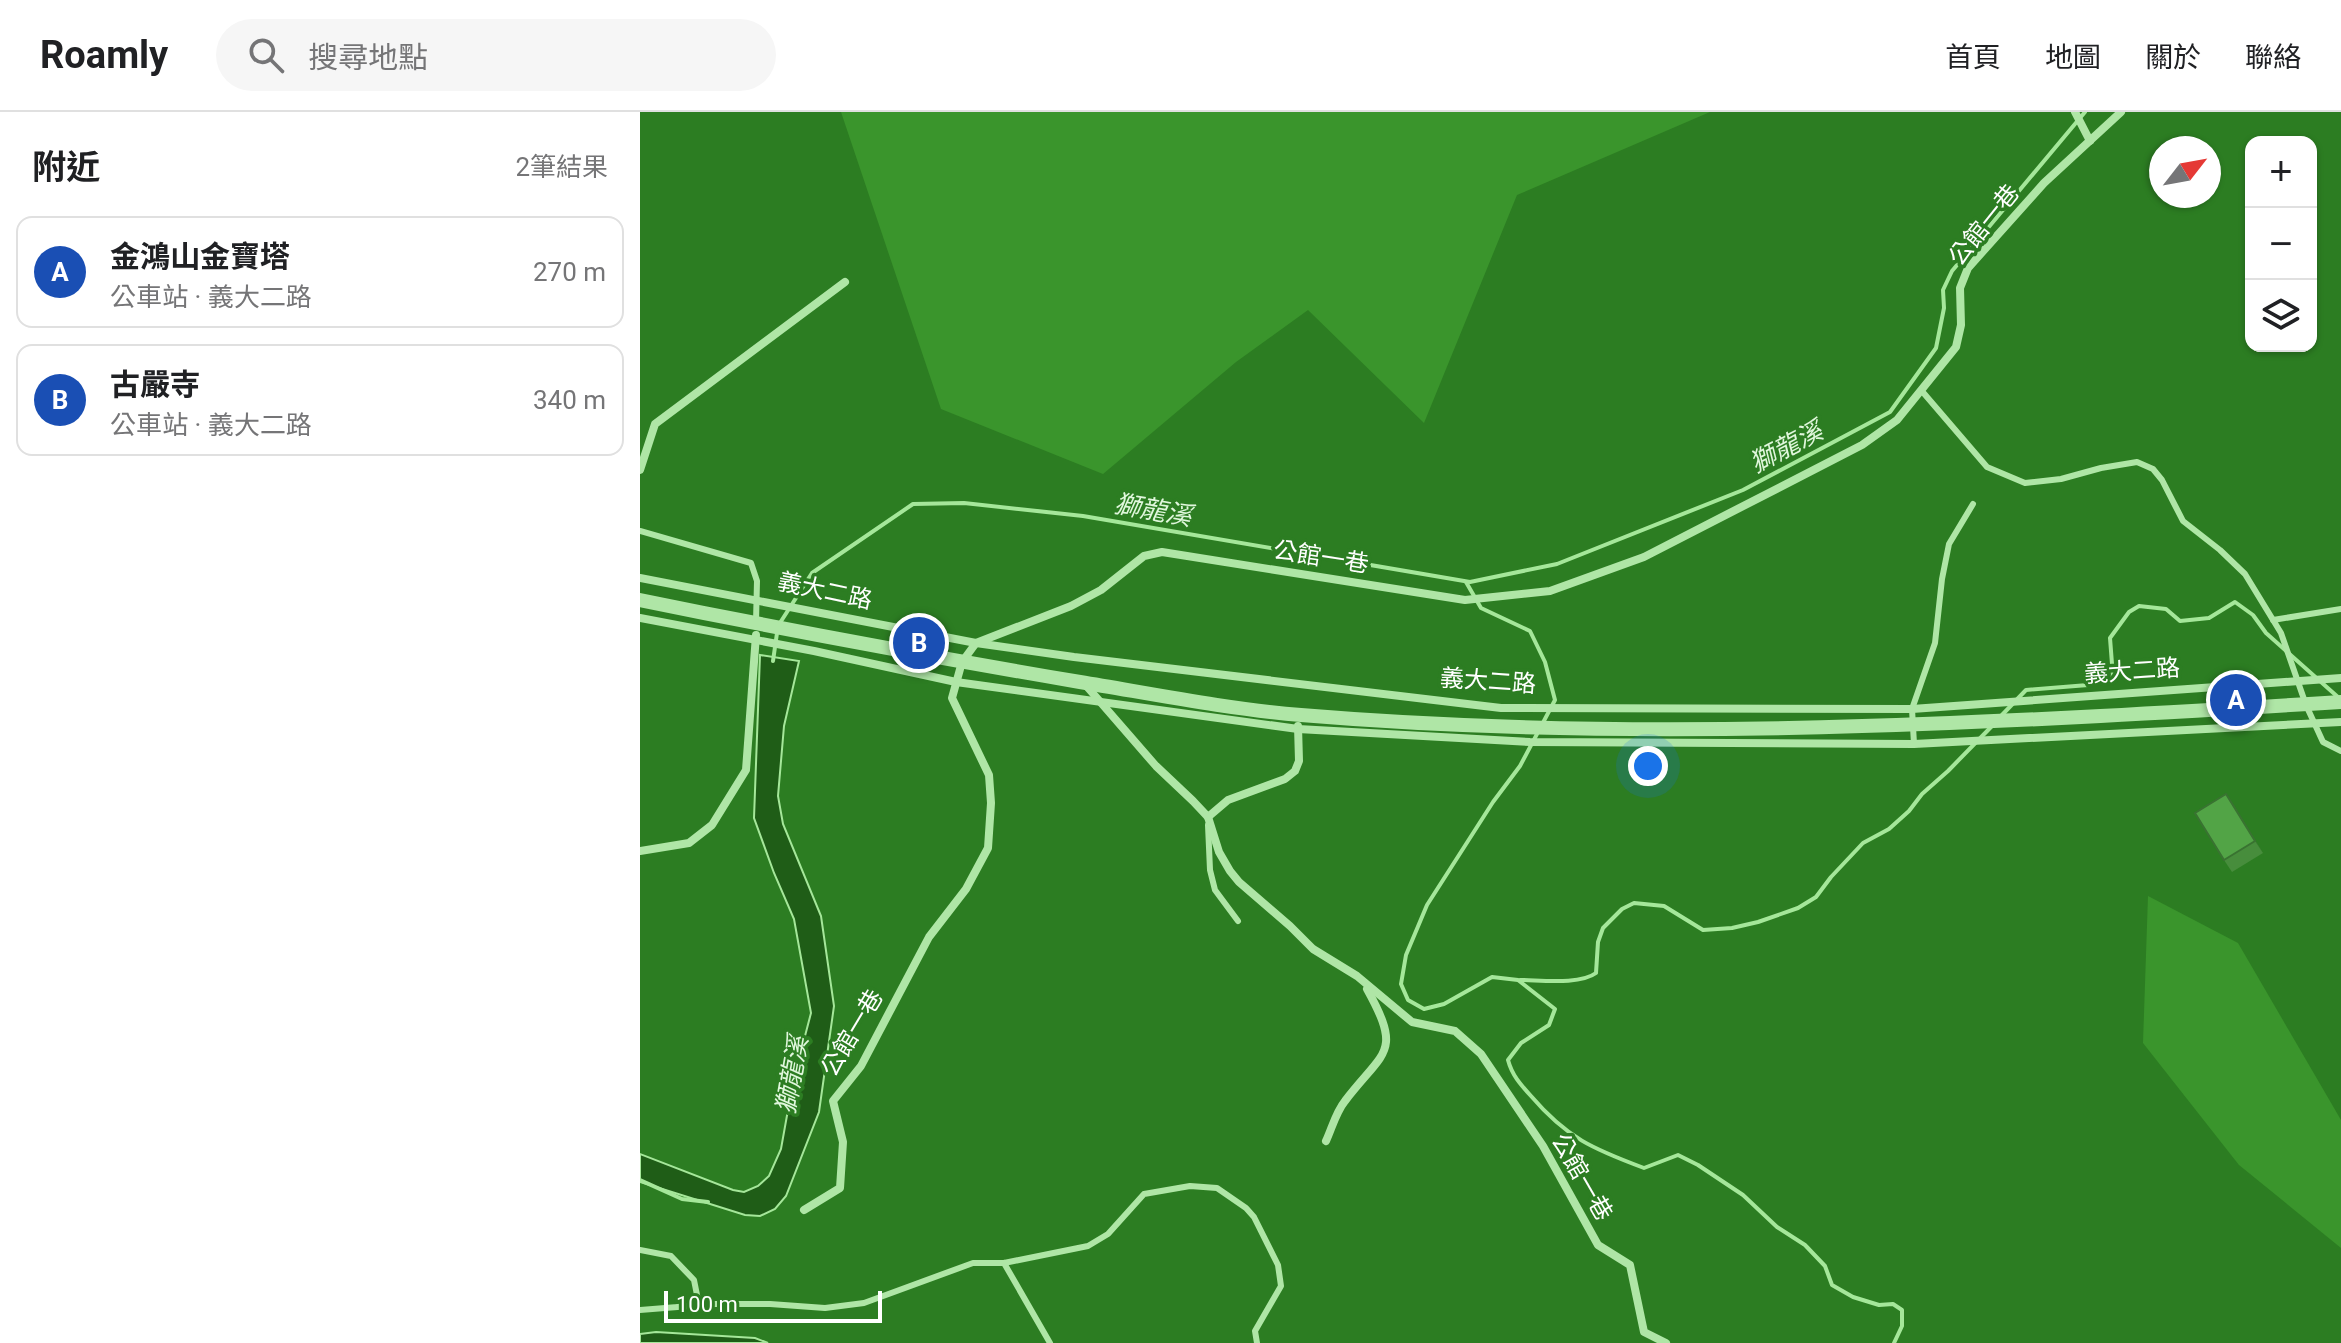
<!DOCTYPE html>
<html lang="zh-TW">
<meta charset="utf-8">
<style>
body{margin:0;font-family:Roboto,"Noto Sans TC",sans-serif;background:#f6f6f6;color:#202124}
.controls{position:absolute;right:24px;top:24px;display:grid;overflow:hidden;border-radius:16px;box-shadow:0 2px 6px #0004}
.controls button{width:72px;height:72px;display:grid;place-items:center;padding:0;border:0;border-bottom:2px solid #e0e0e0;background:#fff;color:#202124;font:40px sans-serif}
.compass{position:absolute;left:1509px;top:24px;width:72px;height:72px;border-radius:50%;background:#fff;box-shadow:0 2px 6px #0004;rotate:59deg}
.scale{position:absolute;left:24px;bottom:20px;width:218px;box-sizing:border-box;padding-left:8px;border:4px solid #fff;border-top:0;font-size:22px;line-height:28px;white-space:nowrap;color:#fff;-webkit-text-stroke:6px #2c7d22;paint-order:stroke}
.you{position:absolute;left:1008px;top:654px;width:28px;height:28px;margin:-20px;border:6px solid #fff;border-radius:50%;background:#1a73e8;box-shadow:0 0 0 12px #1a73e833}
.badge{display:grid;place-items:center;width:52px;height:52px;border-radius:50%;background:#7e417e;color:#fff;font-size:26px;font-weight:700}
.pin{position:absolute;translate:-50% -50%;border:4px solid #fff;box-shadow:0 2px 8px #0006}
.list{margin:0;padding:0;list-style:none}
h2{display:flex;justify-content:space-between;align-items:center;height:104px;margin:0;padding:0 32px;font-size:34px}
h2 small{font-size:26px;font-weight:400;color:#757577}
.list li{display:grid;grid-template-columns:52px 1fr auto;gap:24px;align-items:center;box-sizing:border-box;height:112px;margin:0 16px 16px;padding:0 16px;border:2px solid #e0e0e0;border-radius:16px}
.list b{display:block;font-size:30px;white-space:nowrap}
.list p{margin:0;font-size:26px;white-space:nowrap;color:#757577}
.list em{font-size:26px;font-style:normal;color:#757577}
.icon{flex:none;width:44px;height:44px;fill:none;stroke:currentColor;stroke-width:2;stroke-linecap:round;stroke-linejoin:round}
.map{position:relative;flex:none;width:1701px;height:1231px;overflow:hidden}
header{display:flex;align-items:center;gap:48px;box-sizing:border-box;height:112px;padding:0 40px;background:#fff;border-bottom:2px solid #e0e0e0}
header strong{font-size:38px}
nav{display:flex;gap:44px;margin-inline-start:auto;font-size:28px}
.search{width:560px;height:72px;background:#f6f6f6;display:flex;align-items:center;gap:20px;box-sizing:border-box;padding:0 28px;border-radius:44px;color:#757577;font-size:30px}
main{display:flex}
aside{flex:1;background:#fff}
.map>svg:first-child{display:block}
.green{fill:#3a952c}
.water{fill:#1f5d17;stroke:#a5e79a;stroke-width:2}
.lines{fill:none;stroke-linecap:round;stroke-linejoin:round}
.stream{stroke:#a5e79a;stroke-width:4}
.service{stroke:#afe6a6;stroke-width:6}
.minor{stroke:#afe6a6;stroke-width:8}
.tertiary{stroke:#afe6a6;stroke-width:14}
.wall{fill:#478d3c}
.shaded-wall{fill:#397331}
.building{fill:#52a446;stroke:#397331;stroke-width:2}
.labels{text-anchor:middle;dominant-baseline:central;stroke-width:7;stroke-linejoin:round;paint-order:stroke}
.street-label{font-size:24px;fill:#fff;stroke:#2c7d22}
.water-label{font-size:26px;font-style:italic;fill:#e0f7dc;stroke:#2c7d22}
</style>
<header>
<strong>Roamly</strong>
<div class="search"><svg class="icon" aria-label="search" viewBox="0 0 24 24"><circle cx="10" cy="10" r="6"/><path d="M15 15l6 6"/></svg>搜尋地點</div>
<nav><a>首頁</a><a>地圖</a><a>關於</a><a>聯絡</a></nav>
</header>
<main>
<aside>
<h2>附近<small>2筆結果</small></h2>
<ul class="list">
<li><span class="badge" style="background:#1a4fb4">A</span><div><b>金鴻山金寶塔</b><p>公車站 · 義大二路</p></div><em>270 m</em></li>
<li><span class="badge" style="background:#1a4fb4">B</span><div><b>古嚴寺</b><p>公車站 · 義大二路</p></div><em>340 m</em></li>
</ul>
</aside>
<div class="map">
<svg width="1701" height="1231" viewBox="0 0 1701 1231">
<rect width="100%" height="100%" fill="#2c7d22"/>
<g class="green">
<path d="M201,0H1070L877,83L784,311L668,198L596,250L463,362L301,297Z"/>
<path d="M1508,784L1598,831L1701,1008V1136L1599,1053L1503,931Z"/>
</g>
<g class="water">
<path d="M120,543L159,549L144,614L138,684L143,712L181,804L194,894L179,1000L146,1084L135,1097L120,1104L105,1103L0,1070V1042L93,1078L104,1080L118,1074L129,1064L141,1037L153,970L171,901L154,807L134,761L114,706Z"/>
<path d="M16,1220L115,1226L128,1231H0V1222Z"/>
</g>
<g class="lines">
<g class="stream">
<path d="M826,470L841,496L890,519L905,550L915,588L880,654L853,690L787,793L766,843L761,872L768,888L784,897L804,892L852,865L878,868L915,897L909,913L881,931L868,948C872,963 880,972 891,984C927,1026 953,1037 1004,1056L1038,1043L1058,1053L1103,1083L1137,1115L1165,1133L1185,1154L1192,1173L1213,1185L1239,1193L1253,1192L1262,1198V1214L1254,1231"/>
<path d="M133,549L138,514L172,461L273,392L324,391L443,404L830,470L917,452L1103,378L1250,300L1296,236L1304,196L1303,178L1312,159L1445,0"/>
<path d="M1361,604L1386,578L1448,573L1473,565L1470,526L1489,500L1499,494L1526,497L1540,509L1569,506L1595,490L1613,503L1626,521L1699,586"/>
<path d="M880,868C900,868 940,873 956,861L958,830L963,816L982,797L994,791L1024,794L1063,818L1092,816L1118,810L1158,796L1176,785L1191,765L1223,731L1249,717L1269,699L1282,682L1308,659L1352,614"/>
<path d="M0,1068L42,1087L68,1090"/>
</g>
<g class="service">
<path d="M1281,278L1347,355L1385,371L1421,367L1461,356L1497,350L1513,357L1522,368L1543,409L1580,438L1605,462L1641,521L1666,593L1683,630L1701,639"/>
<path d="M0,419L111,451L117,469L116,510"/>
<path d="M1633,508L1701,497"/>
<path d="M1274,632L1272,597L1295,531L1302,467L1309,432L1333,392"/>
<path d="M568,713L570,758L575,778L598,809"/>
<path d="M0,1138L31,1144L54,1168L59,1193"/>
<path d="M364,1151L410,1231"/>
<path d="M0,1198L75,1192H130L185,1196L224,1191L333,1151H364L448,1134L468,1122L504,1082L550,1074L577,1076L606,1096L614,1105L638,1153L641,1174L615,1219L617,1231"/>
</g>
<g class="minor">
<path d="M1435,0L1450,29"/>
<path d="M0,358L15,312L205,170"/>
<path d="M0,466L336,531L434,545L861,596L1272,597L1701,566"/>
<path d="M0,506L174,539L316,570L658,617L890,630L1274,632L1701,610"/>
<path d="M443,570L516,654L553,689L568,705L588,688L645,667L655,659L659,649L658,614"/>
<path d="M568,705L579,740L590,759L599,770L650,814L673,837L717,864L772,910L815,919L841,942L903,1034L958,1133L990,1153L1004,1220L1026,1231"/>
<path d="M0,739L49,731L72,713L106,658L116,523"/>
<path d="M686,1029C692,1016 696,1000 705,989C744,938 763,942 727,877"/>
<path d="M164,1098L200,1076L203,1030L193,989L221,954L289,825L326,777L348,736L351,691L349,663L312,586L322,550L336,531L431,494L461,478L504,444L522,440L825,488L910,479L1004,445L1222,333L1257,308L1316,235L1321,213L1320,176L1328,156L1404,71L1481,0"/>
</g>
<path class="tertiary" d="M0,488C146,518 293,545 440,570C513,582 587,597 661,603C1007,632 1355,611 1701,590"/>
</g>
<path class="wall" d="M1586,682L1623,741L1592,760L1584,748Z"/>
<path class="shaded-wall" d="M1586,682L1594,693L1623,741L1615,729Z"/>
<path class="building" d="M1586,682L1615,729L1584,748L1555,701Z"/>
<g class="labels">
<g class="street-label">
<text transform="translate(1344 113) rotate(-51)">公館一巷</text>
<text transform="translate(681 445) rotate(9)">公館一巷</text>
<text transform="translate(185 479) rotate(12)">義大二路</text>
<text transform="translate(1492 559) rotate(-4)">義大二路</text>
<text transform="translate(848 569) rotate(4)">義大二路</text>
<text transform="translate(212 921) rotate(-59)">公館一巷</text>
<text transform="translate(942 1065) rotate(60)">公館一巷</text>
</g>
<g class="water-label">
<text transform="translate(1146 335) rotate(-28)">獅龍溪</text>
<text transform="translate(513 398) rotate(10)">獅龍溪</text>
<text transform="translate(152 963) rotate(-80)">獅龍溪</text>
</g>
</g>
</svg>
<div class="controls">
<button>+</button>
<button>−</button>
<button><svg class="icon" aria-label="layers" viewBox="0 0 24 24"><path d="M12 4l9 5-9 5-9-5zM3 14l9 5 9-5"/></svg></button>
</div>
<svg class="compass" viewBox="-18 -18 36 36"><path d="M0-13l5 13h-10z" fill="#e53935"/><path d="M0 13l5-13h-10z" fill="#757577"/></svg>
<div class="scale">100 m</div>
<div class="you"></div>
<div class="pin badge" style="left:1596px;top:588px;background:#1a4fb4">A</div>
<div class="pin badge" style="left:279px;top:531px;background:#1a4fb4">B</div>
</div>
</main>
